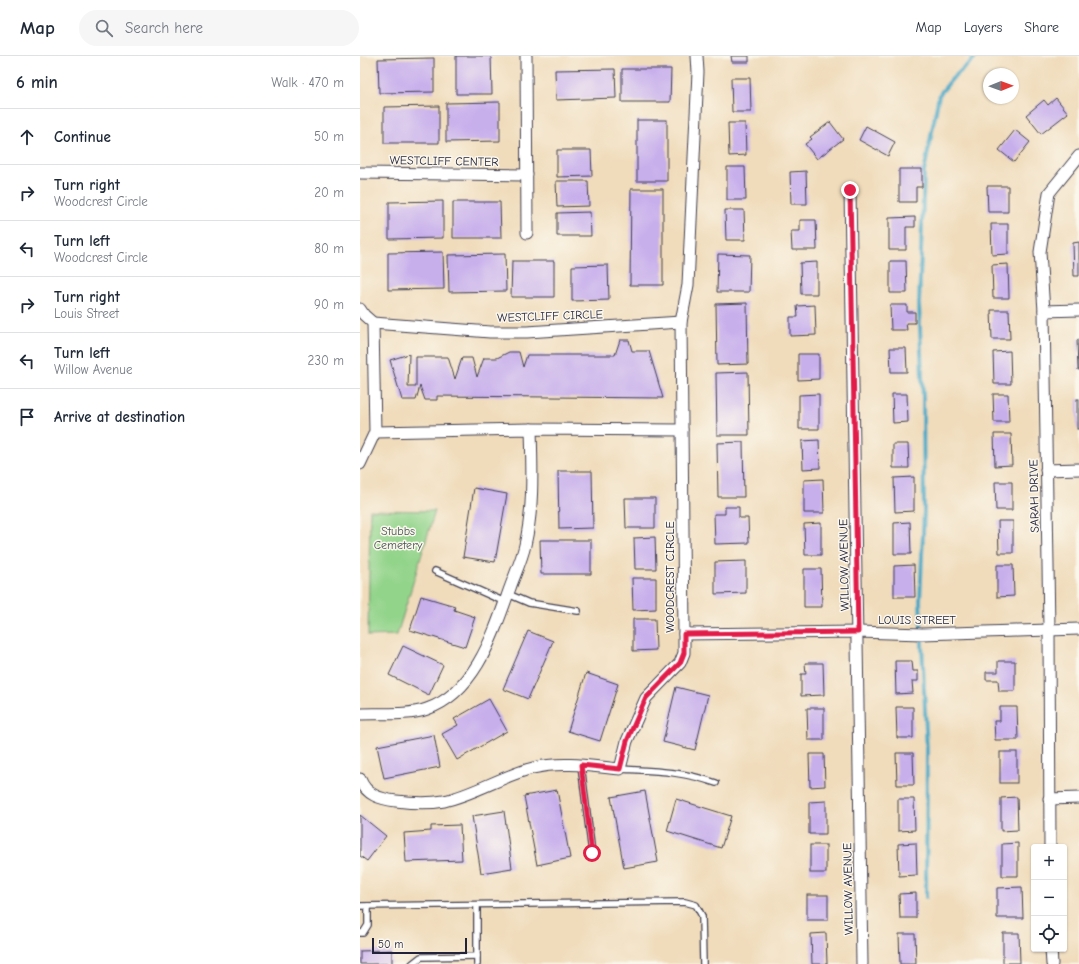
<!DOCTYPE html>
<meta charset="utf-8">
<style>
body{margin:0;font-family:"Comic Neue",sans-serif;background:#f6f6f7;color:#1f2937}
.controls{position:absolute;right:12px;bottom:12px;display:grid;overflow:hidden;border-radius:4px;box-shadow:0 1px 3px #0004}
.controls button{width:36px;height:36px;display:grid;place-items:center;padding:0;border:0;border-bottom:1px solid #e0e1e3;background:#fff;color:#1f2937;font:20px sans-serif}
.compass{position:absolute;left:623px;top:12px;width:36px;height:36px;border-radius:50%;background:#fff;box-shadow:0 1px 3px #0004;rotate:89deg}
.scale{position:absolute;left:12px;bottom:10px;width:95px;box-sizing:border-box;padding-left:4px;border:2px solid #22223b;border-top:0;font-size:11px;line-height:14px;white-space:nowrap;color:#22223b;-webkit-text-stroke:3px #fbf7ec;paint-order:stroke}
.stop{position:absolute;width:12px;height:12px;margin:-9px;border:3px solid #e11d48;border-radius:50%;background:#fff}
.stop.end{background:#e11d48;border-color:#fff;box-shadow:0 1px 4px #0008}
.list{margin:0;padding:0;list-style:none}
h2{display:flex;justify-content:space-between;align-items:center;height:52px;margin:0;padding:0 16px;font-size:17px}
h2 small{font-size:13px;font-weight:400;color:#747a83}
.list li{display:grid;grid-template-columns:26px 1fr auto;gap:12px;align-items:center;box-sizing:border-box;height:56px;padding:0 16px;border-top:1px solid #e0e1e3}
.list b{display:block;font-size:15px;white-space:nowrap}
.list p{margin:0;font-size:13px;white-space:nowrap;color:#747a83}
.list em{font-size:13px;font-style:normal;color:#747a83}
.icon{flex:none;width:22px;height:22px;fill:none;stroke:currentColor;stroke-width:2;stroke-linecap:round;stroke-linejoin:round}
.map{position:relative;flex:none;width:719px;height:908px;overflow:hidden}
header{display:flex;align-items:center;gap:24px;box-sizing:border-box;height:56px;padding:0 20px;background:#fff;border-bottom:1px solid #e0e1e3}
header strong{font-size:19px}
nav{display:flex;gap:22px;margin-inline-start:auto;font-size:14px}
.search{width:280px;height:36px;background:#f6f6f7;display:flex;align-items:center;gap:10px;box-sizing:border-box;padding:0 14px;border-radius:22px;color:#747a83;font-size:15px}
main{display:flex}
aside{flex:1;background:#fff}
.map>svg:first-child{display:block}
.green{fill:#93d48b;stroke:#5a7b63}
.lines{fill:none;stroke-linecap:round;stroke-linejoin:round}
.stream{stroke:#46a7c5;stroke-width:4}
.building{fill:#c7afec}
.service-casing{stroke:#413e4e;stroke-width:8}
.minor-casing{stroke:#413e4e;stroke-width:13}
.service{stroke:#fff;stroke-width:5.5}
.minor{stroke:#fff;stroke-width:11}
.route{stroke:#e11d48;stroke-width:5}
.labels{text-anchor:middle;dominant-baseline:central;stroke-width:3;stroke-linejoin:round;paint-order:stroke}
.street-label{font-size:12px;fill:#22223b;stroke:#fbf7ec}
.park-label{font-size:12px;fill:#445753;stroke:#fbf7ec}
</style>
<header>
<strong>Map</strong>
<div class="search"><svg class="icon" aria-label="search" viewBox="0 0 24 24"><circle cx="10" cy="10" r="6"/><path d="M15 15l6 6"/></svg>Search here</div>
<nav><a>Map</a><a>Layers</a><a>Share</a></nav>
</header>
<main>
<aside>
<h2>6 min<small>Walk · 470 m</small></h2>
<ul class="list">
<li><svg class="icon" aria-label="ahead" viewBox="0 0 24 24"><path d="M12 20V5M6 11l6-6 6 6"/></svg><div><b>Continue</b></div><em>50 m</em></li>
<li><svg class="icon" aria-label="right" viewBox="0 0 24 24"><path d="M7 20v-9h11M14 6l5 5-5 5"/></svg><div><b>Turn right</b><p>Woodcrest Circle</p></div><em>20 m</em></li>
<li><svg class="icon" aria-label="left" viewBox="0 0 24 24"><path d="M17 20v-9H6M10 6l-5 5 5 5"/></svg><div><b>Turn left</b><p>Woodcrest Circle</p></div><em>80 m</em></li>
<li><svg class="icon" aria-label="right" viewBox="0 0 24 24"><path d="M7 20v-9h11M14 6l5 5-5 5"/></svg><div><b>Turn right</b><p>Louis Street</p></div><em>90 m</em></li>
<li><svg class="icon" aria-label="left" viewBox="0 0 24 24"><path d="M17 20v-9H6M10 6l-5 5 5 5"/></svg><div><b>Turn left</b><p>Willow Avenue</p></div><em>230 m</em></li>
<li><svg class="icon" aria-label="arrive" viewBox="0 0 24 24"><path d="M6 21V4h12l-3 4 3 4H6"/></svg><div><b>Arrive at destination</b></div></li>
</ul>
</aside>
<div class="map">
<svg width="719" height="908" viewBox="0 0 719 908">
<rect width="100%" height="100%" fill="#fbf7ec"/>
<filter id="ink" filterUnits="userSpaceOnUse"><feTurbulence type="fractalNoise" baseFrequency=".025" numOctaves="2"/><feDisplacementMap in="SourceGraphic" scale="8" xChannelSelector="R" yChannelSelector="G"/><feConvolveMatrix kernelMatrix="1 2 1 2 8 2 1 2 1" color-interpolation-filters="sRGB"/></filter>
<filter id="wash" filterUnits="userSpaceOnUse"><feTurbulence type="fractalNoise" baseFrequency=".012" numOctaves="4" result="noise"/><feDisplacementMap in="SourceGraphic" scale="16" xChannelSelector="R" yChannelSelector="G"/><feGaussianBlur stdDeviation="0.9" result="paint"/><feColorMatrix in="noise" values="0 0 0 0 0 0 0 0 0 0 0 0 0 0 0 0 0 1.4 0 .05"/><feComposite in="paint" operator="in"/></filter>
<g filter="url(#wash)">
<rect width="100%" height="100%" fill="#f0dcbb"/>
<path class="green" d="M10,454L75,455L37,579L8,580Z"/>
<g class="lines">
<path class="stream" d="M566,841L567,696L560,545L564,455L563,343L559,248L564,116L579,39L592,23L617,0"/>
</g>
<g id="blocks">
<g class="building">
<path d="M96,0H131L132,38H96Z"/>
<path d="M371,0H389V6H372Z"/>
<path d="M74,2V36L19,37L18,3Z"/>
<path d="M255,13L256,42L196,44L195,14Z"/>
<path d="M262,13H311L310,46H262Z"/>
<path d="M371,22H390L391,56H372Z"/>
<path d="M696,42L708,57L681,78L666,59L684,44L688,49Z"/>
<path d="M140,46V85L86,86V47Z"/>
<path d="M79,50V87H24V51Z"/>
<rect x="277" y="64" width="30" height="61"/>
<path d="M470,66L483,83L457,103L445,88L452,83L450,81Z"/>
<path d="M368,67H385L386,99L369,100Z"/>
<path d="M506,70L535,86L528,100L499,84Z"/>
<path d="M655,74L670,86L654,106L639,94Z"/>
<path d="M197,94H231L232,120L197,121Z"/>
<path d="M367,111H385L386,144H367Z"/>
<path d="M539,113H562V131H556V146H539Z"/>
<path d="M446,115L447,148H431L430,116Z"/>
<path d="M196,125H228L229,150L197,151Z"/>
<path d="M627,130H648V156H628Z"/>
<path d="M271,133H303V229H270Z"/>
<path d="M83,145V182L29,183V146Z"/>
<path d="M93,146H140L141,182H93Z"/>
<path d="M365,154H384L385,184H366Z"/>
<path d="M230,156L231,180H197V157Z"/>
<path d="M555,161V171H546V194H529V162Z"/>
<path d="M440,164H456L457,194H432L431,175H440Z"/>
<path d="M631,168H648V198L632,199Z"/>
<path d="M719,186V220H714L713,187Z"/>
<path d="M83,196L84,233L28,234V197Z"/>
<path d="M145,198L146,235L89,236L88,199Z"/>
<path d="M358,198L390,199L389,236H357Z"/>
<path d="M152,205H194V241H151Z"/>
<path d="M530,205H546L547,237H530Z"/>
<path d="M457,206V238H441L440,207Z"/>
<path d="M648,208L649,242H633L632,209Z"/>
<path d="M248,209L249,244L212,245V210Z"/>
<path d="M387,247L388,308L357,309L356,248Z"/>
<path d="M455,249L456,279L430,280V261H438L437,250Z"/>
<path d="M530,249H547V256H555V267H546L547,274H531Z"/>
<path d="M631,254H649L650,283H632Z"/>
<path d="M719,283V314H718L717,284Z"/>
<path d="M260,284H269L272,295H289L303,342L77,340V344H65L60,330L56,344H42L30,304L49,298L48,331H56V301H88L95,323L102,302H112L117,321L124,302H137L149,296H159L163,311L167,299H255Z"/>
<path d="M530,292H546L547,316H531Z"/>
<path d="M650,295L651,328H634L633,296Z"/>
<path d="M438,298H459V323L438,324Z"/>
<path d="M388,316L389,379H357L356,317Z"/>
<path d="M459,338V373H439V339Z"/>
<path d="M532,338H547L548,366L533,367Z"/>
<path d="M633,338H648L649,366H634Z"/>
<rect x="717" y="343" width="2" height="30"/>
<path d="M634,378H651L652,409L635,410Z"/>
<path d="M459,384L460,412L443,413L442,385Z"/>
<path d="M383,386L384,441H358L357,387Z"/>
<path d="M533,388H548L549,412H533Z"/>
<path d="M198,415H232L233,472L199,473Z"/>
<path d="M554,421V455L535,456L534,422Z"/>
<path d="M463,423L464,457H444V424Z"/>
<path d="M635,426H652V454H636Z"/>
<path d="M114,432L147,438L135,506L103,501Z"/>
<path d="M265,442H295V472H266Z"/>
<path d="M365,451H379V462H388L389,487L355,488L354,458H365Z"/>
<path d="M638,465H653V497H639Z"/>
<path d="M550,466L551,498H534V467Z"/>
<path d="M461,467V499H445L444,468Z"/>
<path d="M295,481L296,513H275L274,482Z"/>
<path d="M180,484H231V518H181Z"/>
<path d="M386,505V537L355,538V506Z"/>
<path d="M554,509L555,541H534V510Z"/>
<path d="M637,509H653L654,540L637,541Z"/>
<path d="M444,513H461L462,551H444Z"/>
<path d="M272,522H296V553L273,554Z"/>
<path d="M61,540L95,550L94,554L115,561L105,591L50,574Z"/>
<path d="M273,563H295L296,594L273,595Z"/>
<path d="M168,575L193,585L168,643L143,633Z"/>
<path d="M43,590L83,609L69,639L29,619Z"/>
<path d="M535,605H552L553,615H558V625H552L553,637L536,638Z"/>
<path d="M638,605H655V635H639L638,624H626V616H638Z"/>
<path d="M445,607H463L464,639L441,640V618H446Z"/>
<path d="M226,617L258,628L240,685L208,675Z"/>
<path d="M316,631L348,639L335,694L303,686Z"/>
<path d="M129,643L147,675L97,704L82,678L98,669L94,663Z"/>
<path d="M536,651H553V682H537Z"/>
<path d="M640,651H657L658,684H635L634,665H640Z"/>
<path d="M447,652H464V684H448Z"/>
<path d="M74,679L80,711L24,722L17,690Z"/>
<rect x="640" y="696" width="17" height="31"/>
<path d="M536,697H553L554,729H537Z"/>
<path d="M449,698H464L465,730L450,731Z"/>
<path d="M197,734L210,802L177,809L164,740Z"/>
<path d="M285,735L298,806L264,812L251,741Z"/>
<path d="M657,741L658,774L641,775V742Z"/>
<path d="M316,743L371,760L361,792L307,775Z"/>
<path d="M538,743H554L555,774L538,775Z"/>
<path d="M466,745V778H449V746Z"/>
<path d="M144,755L152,812L121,817L112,760Z"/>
<path d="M0,759L26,780L7,805L0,800Z"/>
<path d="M100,769L102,804L46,806L44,777L71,775V770Z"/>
<path d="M556,787L557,819L539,820L538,788Z"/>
<path d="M658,787V820H642V788Z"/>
<rect x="450" y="789" width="16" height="28"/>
<path d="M662,831L663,862H637V832Z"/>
<path d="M556,837V862H540L539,838Z"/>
<rect x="447" y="839" width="21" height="25"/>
<path d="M466,877L467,908H452L451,878Z"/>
<path d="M643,877H659L660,907H643Z"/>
<path d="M539,878H555L556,908H540Z"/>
<path d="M32,894V908H0V895Z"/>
</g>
</g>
</g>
<g filter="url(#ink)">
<use href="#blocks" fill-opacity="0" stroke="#413e4e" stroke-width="1"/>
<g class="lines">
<defs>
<g id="service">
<path d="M75,515L145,546"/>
<path d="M148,538L169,547L218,555"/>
<path d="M221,709L232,797"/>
<path d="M260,713C296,715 322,715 356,727"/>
<path d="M0,850L325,846L336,849L342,860L343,908"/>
<path d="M0,877H3L8,869V850"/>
<path d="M117,900V908"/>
<path d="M52,908L61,901L117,900V849"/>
</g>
<g id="minor">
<path d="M166,0L167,177"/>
<path d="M0,117L167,119"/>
<path d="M490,134L502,908"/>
<path d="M0,253L4,259L13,267L15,376L0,408"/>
<path d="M684,255L719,254"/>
<path d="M13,267L130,276H167L321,266"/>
<path d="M15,376L171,373L322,374"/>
<path d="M686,414L719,413"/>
<path d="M324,578L498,576L562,578L719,573"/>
<path d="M0,658C21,657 47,660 67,653C116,636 134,576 150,532C155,518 162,503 165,489C174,451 172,412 171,373"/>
<path d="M0,723C6,739 20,743 36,745C52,747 68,748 84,745C113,739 144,719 173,712C201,705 231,710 260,713L267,685L286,642L320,607L324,597V578L321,266L328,229L338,16L337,0"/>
<path d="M689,743L719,742"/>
<path d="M690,791L689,573L684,255L680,196L689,137L719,100"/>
<path d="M691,893L692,908"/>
</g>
</defs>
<use href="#service" class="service-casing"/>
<use href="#minor" class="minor-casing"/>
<use href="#service" class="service"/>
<use href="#minor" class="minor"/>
</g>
</g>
<g class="lines" filter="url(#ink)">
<path class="route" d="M232,797L221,709L260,713L267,685L286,642L320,607L324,597V578L498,576L490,134"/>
</g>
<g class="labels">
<g class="street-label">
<text transform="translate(84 105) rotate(1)">WESTCLIFF CENTER</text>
<text transform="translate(190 260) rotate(-2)">WESTCLIFF CIRCLE</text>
<text transform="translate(674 440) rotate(-91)">SARAH DRIVE</text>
<text transform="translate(484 509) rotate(-91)">WILLOW AVENUE</text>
<text transform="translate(310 521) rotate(-90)">WOODCREST CIRCLE</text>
<text x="557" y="564">LOUIS STREET</text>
<text transform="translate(488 833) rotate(-91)">WILLOW AVENUE</text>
</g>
<g class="park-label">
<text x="38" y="475">Stubbs<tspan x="38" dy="14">Cemetery</tspan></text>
</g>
</g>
</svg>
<div class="controls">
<button>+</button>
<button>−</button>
<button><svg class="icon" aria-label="locate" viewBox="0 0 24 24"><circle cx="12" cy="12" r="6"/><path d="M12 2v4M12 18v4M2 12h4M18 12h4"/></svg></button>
</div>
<svg class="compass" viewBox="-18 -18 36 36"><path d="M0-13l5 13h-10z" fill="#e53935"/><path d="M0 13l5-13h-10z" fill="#747a83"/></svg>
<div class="scale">50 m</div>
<div class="stop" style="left:232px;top:797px"></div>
<div class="stop end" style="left:490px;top:134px"></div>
</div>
</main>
